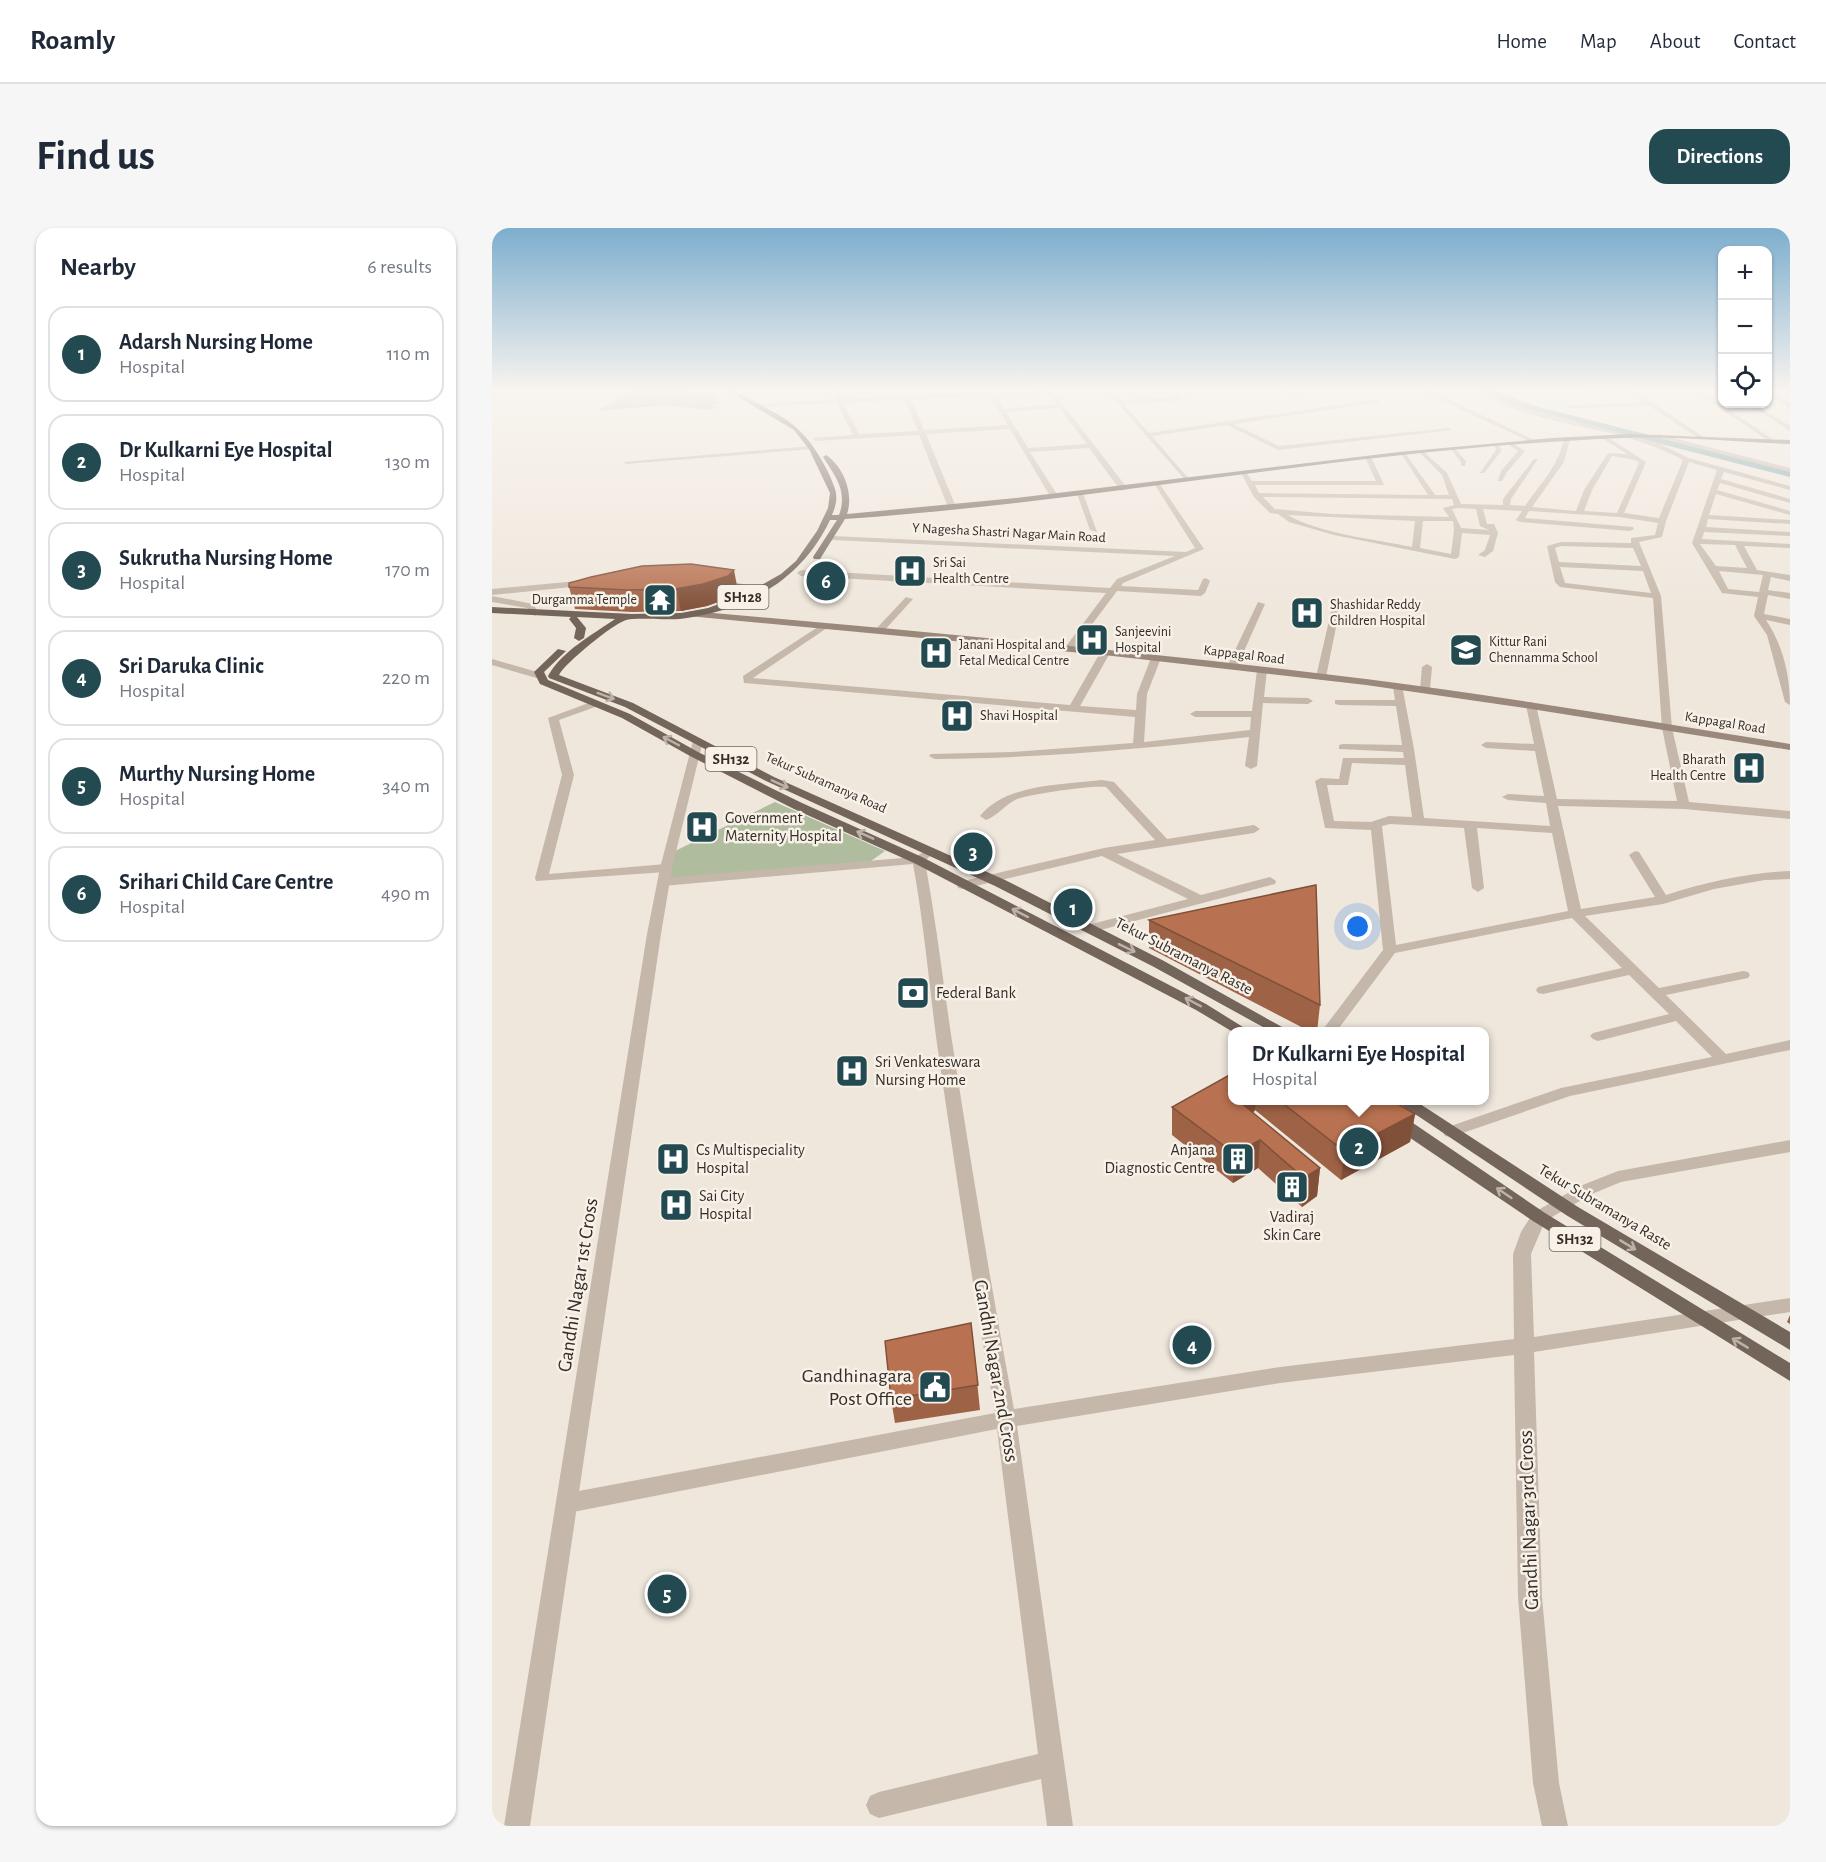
<!DOCTYPE html>
<meta charset="utf-8">
<style>
body{margin:0;font-family:"Alegreya Sans",sans-serif;background:#f6f6f7;color:#1f2937}
.controls{position:absolute;right:18px;top:18px;display:grid;overflow:hidden;border-radius:12px;box-shadow:0 2px 4px #0004}
.controls button{width:54px;height:54px;display:grid;place-items:center;padding:0;border:0;border-bottom:2px solid #e0e1e3;background:#fff;color:#1f2937;font:30px sans-serif}
.you{position:absolute;left:866px;top:699px;width:21px;height:21px;margin:-15px;border:4px solid #fff;border-radius:50%;background:#1a73e8;box-shadow:0 0 0 9px #1a73e833}
.badge{display:grid;place-items:center;width:39px;height:39px;border-radius:50%;background:#234a50;color:#fff;font-size:20px;font-weight:700}
.pin{position:absolute;translate:-50% -50%;border:3px solid #fff;box-shadow:0 2px 6px #0006}
.popup{position:absolute;left:736px;top:799px;width:261px;height:78px;box-sizing:border-box;display:grid;place-content:center;border-radius:12px;background:#fff;filter:drop-shadow(0 2px 4px #0005);font-size:20px;white-space:nowrap;color:#747a83}
.popup b{font-size:22px;color:#1f2937}
.popup::after{content:'';position:absolute;left:50%;top:100%;margin-left:-12px;border:12px solid transparent;border-top-color:#fff}
.list{margin:0;padding:0;list-style:none}
h2{display:flex;justify-content:space-between;align-items:center;height:78px;margin:0;padding:0 24px;font-size:26px}
h2 small{font-size:20px;font-weight:400;color:#747a83}
.list li{display:grid;grid-template-columns:39px 1fr auto;gap:18px;align-items:center;box-sizing:border-box;height:96px;margin:0 12px 12px;padding:0 12px;border:2px solid #e0e1e3;border-radius:18px}
.list b{display:block;font-size:22px;white-space:nowrap}
.list p{margin:0;font-size:20px;white-space:nowrap;color:#747a83}
.list em{font-size:20px;font-style:normal;color:#747a83}
.icon{flex:none;width:33px;height:33px;fill:none;stroke:currentColor;stroke-width:2;stroke-linecap:round;stroke-linejoin:round}
.map{position:relative;flex:none;width:1298px;height:1598px;overflow:hidden;border-radius:18px}
header{display:flex;align-items:center;gap:36px;box-sizing:border-box;height:84px;padding:0 30px;background:#fff;border-bottom:2px solid #e0e1e3}
header strong{font-size:28px}
nav{display:flex;gap:33px;margin-inline-start:auto;font-size:21px}
.intro{display:flex;align-items:center;justify-content:space-between;box-sizing:border-box;height:144px;padding:0 36px}
h1{margin:0;font-size:42px}
.button{padding:15px 27px;border-radius:18px;background:#234a50;color:#fff;font-size:21px;font-weight:700}
main{display:flex;gap:36px;padding:0 36px}
aside{flex:1;background:#fff;border-radius:18px;box-shadow:0 2px 4px #0004}
.map>svg:first-child{display:block}
.green{fill:#b0bc9e}
.lines{fill:none;stroke-linecap:round;stroke-linejoin:round}
.canal{fill:#7ea4a8;fill-rule:evenodd}
.minor{fill:#c5b8aa;fill-rule:evenodd}
.tertiary{fill:#c5b8aa;fill-rule:evenodd}
.secondary{fill:#99887b;fill-rule:evenodd}
.primary{fill:#74655b;fill-rule:evenodd}
.wall{fill:#9e6246}
.shaded-wall{fill:#815039}
.building{fill:#b87251;stroke:#815039;stroke-width:1.5}
.oneway{stroke:#bcb2a9}
.labels{text-anchor:middle;dominant-baseline:central;stroke-width:5;stroke-linejoin:round;paint-order:stroke}
.far-street-label{font-size:14px;fill:#342d28;stroke:#f7f1e8}
.far-poi-label{font-size:14px;fill:#342d28;stroke:#f7f1e8;text-anchor:start}
.shield{fill:#f7f1e8;stroke:#6e6862;stroke-width:1.5}
.shield-label{font-size:15px;font-weight:bold;fill:#342d28}
.poi-label{font-size:16px;fill:#342d28;stroke:#f7f1e8;text-anchor:start}
.street-label{font-size:16px;fill:#342d28;stroke:#f7f1e8}
.near-street-label{font-size:20px;fill:#342d28;stroke:#f7f1e8}
.near-poi-label{font-size:20px;fill:#342d28;stroke:#f7f1e8;text-anchor:end}
</style>
<header>
<strong>Roamly</strong>
<nav><a>Home</a><a>Map</a><a>About</a><a>Contact</a></nav>
</header>
<div class="intro"><h1>Find us</h1><a class="button">Directions</a></div>
<main>
<aside>
<h2>Nearby<small>6 results</small></h2>
<ul class="list">
<li><span class="badge">1</span><div><b>Adarsh Nursing Home</b><p>Hospital</p></div><em>110 m</em></li>
<li><span class="badge">2</span><div><b>Dr Kulkarni Eye Hospital</b><p>Hospital</p></div><em>130 m</em></li>
<li><span class="badge">3</span><div><b>Sukrutha Nursing Home</b><p>Hospital</p></div><em>170 m</em></li>
<li><span class="badge">4</span><div><b>Sri Daruka Clinic</b><p>Hospital</p></div><em>220 m</em></li>
<li><span class="badge">5</span><div><b>Murthy Nursing Home</b><p>Hospital</p></div><em>340 m</em></li>
<li><span class="badge">6</span><div><b>Srihari Child Care Centre</b><p>Hospital</p></div><em>490 m</em></li>
</ul>
</aside>
<div class="map">
<svg width="1298" height="1598" viewBox="0 0 1298 1598">
<rect width="100%" height="100%" fill="#efe7dc"/>
<g class="green">
<path d="M144,161L199,163L201,168L224,166L228,176L220,177L227,180L215,182L174,177L108,183L109,181Z"/>
<path d="M283,574L393,623L379,633L175,652L181,624Z"/>
</g>
<g class="lines">
<path class="canal" d="M989,161C1003,161 1027,173 1043,178L1298,243V249L1037,182L1000,170Z"/>
<g class="minor">
<path d="M342,161H348L350,171L412,168L409,161H415L418,168L496,164L494,161H500L502,164L559,161L636,261L629,263L597,220L538,224L566,268L562,270L558,268L518,201L434,206L464,279L460,281L456,279L427,207L323,213L321,210L361,207L345,175L261,179L258,177L344,171ZM556,165L565,176L512,181L504,167ZM498,168L516,197L432,202L419,171ZM413,172L426,203L367,206L351,175ZM567,180L595,216L536,220L514,184Z"/>
<path d="M613,161H619L629,172L684,169L677,161H683L688,167L708,161H719L690,170L688,173L632,176L657,205L887,171L889,174L742,196L787,218L957,200L960,202L786,222L735,197L660,208L697,251L695,254Z"/>
<path d="M778,161H790L810,167L807,169Z"/>
<path d="M977,161H986L1018,176L1164,214L1197,230L1298,258V262L1232,244L1229,251L1298,271V275L1228,255L1225,262L1298,283V287L1224,266L1217,287L1298,292V296L1216,291L1214,299L1298,304V308L1212,304L1210,311L1298,316V320L1252,318L1265,342L1298,347V353L1279,349L1276,362L1298,365V371L1276,367L1272,386L1298,391V397L1274,392C1291,417 1298,448 1298,477L1293,474L1275,407L1262,388L1266,369L1230,365L1200,315L1225,242L1197,234L1174,293L1170,309L1147,314L1169,368L1180,500L1197,574L1298,583V591L1192,581L1066,578L1089,681L1163,669L1137,627L1143,623L1147,624L1174,667C1215,654 1255,645 1298,643V651L1273,652L1222,661L1171,676L1093,688L1167,760L1251,743L1256,744L1258,747L1256,750L1174,767L1234,826L1298,812V822L1078,868L959,909L953,908L951,904L953,900L1069,860L1220,829L1184,793L1106,813L1101,811L1098,808L1101,805L1177,786L1137,747L1051,766L1046,765L1044,762L1046,759L1130,740L1080,690L903,725L844,804H829L891,722L879,602L833,600L823,553L829,550L847,551L851,530H912L911,524L847,521V517L851,516L910,517L904,478L847,477L843,476V472H903L901,459L910,457L922,521L932,590L1058,598L1054,575L1016,572L1010,569L1016,566L1052,568L1043,523L994,520L989,517L994,514L1042,516L1034,477L1039,474L1044,477L1065,571L1185,573L1170,500L1161,370L1068,359L1063,354L1055,318L1069,314L1139,315V310L1163,307L1166,295L1128,289L1037,283L1033,290L1141,299L1142,301L1138,303L1028,294L1024,292L1030,283L991,281L995,296H1002L1006,305L1001,323L993,329L986,327L993,322L998,307L970,305L967,329L963,331L842,307L797,294L786,286L778,285L762,269L749,245L754,244L760,253H884L874,231L877,229L880,231L892,257H763L767,265L936,267L910,227L913,225L943,267H957L950,247L928,225L931,223L955,245L969,276L1011,277V271L1042,231H1046L1019,271L1018,277L1033,278C1048,256 1066,239 1072,211L1075,209L1078,211L1072,234L1040,279L1084,283L1092,262L1116,225L1135,226L1110,210L1112,207L1154,234L1132,285L1167,290L1191,232C1125,195 1042,200 977,161ZM1120,228L1143,232L1147,235L1125,285L1092,283L1100,262ZM771,269L960,271L962,277L951,280L957,289L840,286L783,281ZM967,280L984,281L988,298L997,302L969,300L960,281ZM796,287L923,293L920,319C886,312 825,305 796,287ZM931,293H961L962,302L959,326L928,320ZM1208,316L1243,317L1255,340L1224,338ZM1069,318L1141,320L1149,338L1067,334L1063,320ZM1068,339L1151,343L1159,365L1073,355ZM1227,343L1271,347L1267,364L1236,361ZM860,535L913,537L920,589L897,588L879,594L842,593L835,557H856ZM898,596L972,600L980,660L986,664L992,660L985,600L1060,605L1076,683L904,717L890,598Z"/>
<path d="M1140,161L1213,210L1208,211L1157,178L1076,180L1073,178L1151,174L1135,164H1006Z"/>
<path d="M1200,161H1207L1283,213L1278,214Z"/>
<path d="M1294,161H1298V164Z"/>
<path d="M1276,163L1298,175V180L1276,167Z"/>
<path d="M1256,176H1262L1298,198V203Z"/>
<path d="M1166,206L1298,240V244L1164,209Z"/>
<path d="M1018,216H1022L1033,223L1015,244L1010,253H1006L1009,243L1026,223L1018,218Z"/>
<path d="M1002,217H1006L1010,222L992,245H988L1004,222Z"/>
<path d="M319,218L321,221L134,236L131,234Z"/>
<path d="M959,221H963L974,233L973,238H969V234Z"/>
<path d="M667,255L712,321L631,355L629,358L706,362L711,351L714,350L718,353L713,365L709,368L625,363L580,423L572,421L614,365L309,348L305,345L309,342L618,360L625,351L683,328L340,312L336,310L340,308L694,324L703,320L663,257Z"/>
<path d="M584,263L591,265L605,304L598,302Z"/>
<path d="M225,351L266,359L270,362L266,365L222,356L221,354Z"/>
<path d="M96,352L99,353V357L0,367V361Z"/>
<path d="M0,368L41,376L47,385L43,388L35,380L0,374Z"/>
<path d="M414,369L421,371L390,405H384V401Z"/>
<path d="M766,374L773,376L745,439L737,441L735,439Z"/>
<path d="M843,381L847,384L834,449L829,452L824,449L839,384Z"/>
<path d="M332,395L337,398L335,400L261,450L578,477L608,425L613,422L618,425L588,478L644,482L645,466L659,430L664,427L669,430L655,466L652,514L758,502L759,489H703L698,486L703,483H760L765,442L770,439L775,442L772,469L816,470L821,473L816,476L771,475L765,538L759,541L753,538L757,509C652,521 548,530 443,531L437,528L439,526L520,524L641,515L643,489L252,455L251,448Z"/>
<path d="M0,431L52,446L53,448L48,451L0,437Z"/>
<path d="M935,436L940,439L938,462L933,465L928,462L930,439Z"/>
<path d="M102,473L106,474V478L67,492L82,547L57,646L174,636L180,640L174,644L44,653L43,650L70,547L56,490Z"/>
<path d="M610,552L622,554L675,611L762,597L768,601L762,605L625,626L709,667L778,649L784,653L783,656L597,705L590,701L592,698L696,671L610,628L471,661L466,660L465,657L466,654L471,653L612,620L663,612L614,559C600,557 538,566 525,571C514,576 505,588 494,592L488,588C515,555 571,557 610,552Z"/>
<path d="M433,623L439,627L433,633C444,693 451,753 460,813C479,936 499,1059 522,1181L788,1139L1022,1111L1021,1026L1029,1004L1041,985L1088,958L1126,943L1298,912V924L1129,954L1100,966L1053,993L1039,1026L1042,1109L1298,1070V1084L1042,1124L1050,1369L1067,1555L1076,1598H1050L1041,1555L1026,1369L1022,1127L788,1155L525,1198L581,1598H555L549,1551L387,1590L378,1586L374,1577L378,1568L387,1564L546,1526L505,1201L76,1285L68,1282L65,1275L68,1268L76,1265L503,1185C481,1062 463,939 445,816C437,756 432,696 421,636L171,658L165,654L171,650L423,629Z"/>
</g>
<g class="tertiary">
<path d="M926,161H935L1046,214L1041,215Z"/>
<path d="M206,510L211,513L180,640L169,706L38,1598H12L155,706L168,640L201,513Z"/>
</g>
<path class="secondary" d="M199,383C424,403 650,423 874,451C1016,469 1157,493 1298,516V522L1033,480L874,457L621,428L196,388L195,386Z"/>
<g class="primary">
<path d="M233,161H241C288,190 309,190 336,244C344,262 348,268 340,287H347C356,263 343,248 331,229L334,227C352,239 362,266 355,286L524,270L907,224L1060,210L1137,206L1298,212V216C1243,214 1186,208 1131,210C870,220 613,273 353,291L328,331H322L321,329L345,292H338C309,353 255,382 188,391C176,392 141,389 134,392C121,396 73,435 67,447L141,475L282,549L513,652L672,733L799,804H780L662,739L503,658L274,553L133,479L57,450L56,448C70,423 100,407 123,391L85,389L94,400L92,410L87,413L82,410L84,400L77,391L79,389L0,385V379L140,386L189,385L216,380L254,366L289,346L304,333L325,303L336,280L338,265L317,221L302,202Z"/>
<path d="M66,421L74,423L52,444L56,452L138,486L206,524L310,575L430,629L714,776L759,804H741L704,782L422,635L302,581L198,528L130,490L48,456L42,444Z"/>
<path d="M862,872H883L921,895L1053,985L1298,1135V1153L1041,993Z"/>
<path d="M902,872H922L1086,979L1298,1104V1122L1074,987Z"/>
</g>
</g>
<g class="wall">
<path d="M77,355L246,363L240,369L215,378L189,383L140,384L83,381L77,359Z"/>
<path d="M657,692L828,777L825,804H819L657,720Z"/>
<path d="M741,873H901L923,886L918,914L849,952L763,882L761,885L828,940L825,968L810,979L766,940L741,955L680,907V879Z"/>
<path d="M1298,1087V1096L1295,1094Z"/>
<path d="M479,1095L488,1182L403,1195L399,1171Z"/>
</g>
<g class="shaded-wall">
<path d="M242,342L246,363L240,369L215,378L189,383L184,361Z"/>
<path d="M750,873H764L763,882L746,903L748,874Z"/>
<path d="M923,886L918,914L849,952L852,923Z"/>
<path d="M768,912L766,940L741,955L743,926Z"/>
<path d="M828,940L825,968L810,979L812,950Z"/>
</g>
<g class="building">
<path d="M199,336L242,342L236,348L211,356L184,361L135,362L77,359V355L99,349L150,338Z"/>
<path d="M824,657L828,777L657,692Z"/>
<path d="M741,845V873H750L748,874L828,940L812,950L768,912L743,926L680,879Z"/>
<path d="M788,873H901L923,886L852,923Z"/>
<path d="M479,1095L486,1157L399,1171L393,1113Z"/>
</g>
<defs><path id="oneway-shaft" d="M-6 0H5M1.5-3L5.5 0L1.5 3" fill="none" stroke-width="1.6" stroke-linecap="round" stroke-linejoin="round" transform="scale(1.5)"/></defs>
<g class="oneway">
<use href="#oneway-shaft" transform="translate(114 468) rotate(20)"/>
<use href="#oneway-shaft" transform="translate(179 513) rotate(-152)"/>
<use href="#oneway-shaft" transform="translate(288 556) rotate(24)"/>
<use href="#oneway-shaft" transform="translate(373 607) rotate(-156)"/>
<use href="#oneway-shaft" transform="translate(528 685) rotate(-153)"/>
<use href="#oneway-shaft" transform="translate(635 720) rotate(26)"/>
<use href="#oneway-shaft" transform="translate(701 774) rotate(-152)"/>
<use href="#oneway-shaft" transform="translate(1012 965) rotate(-146)"/>
<use href="#oneway-shaft" transform="translate(1136 1017) rotate(31)"/>
<use href="#oneway-shaft" transform="translate(1248 1115) rotate(-149)"/>
</g>
<linearGradient id="sky" x2="0" y2="1"><stop stop-color="#7daece"/><stop offset="0.42" stop-color="#f8f4ef"/><stop offset="1" stop-color="#f8f4ef" stop-opacity="0"/></linearGradient>
<rect width="1298" height="385" fill="url(#sky)"/>
<defs>
<symbol id="hospital-square" viewBox="-11 -11 22 22"><rect x="-9" y="-9" width="18" height="18" rx="4" fill="#234a50" stroke="#f7f1e8"/><path d="M-5-5h3v3.5h4V-5h3V5h-3V1.5h-4V5h-3Z" fill="#fff"/></symbol>
<symbol id="temple-square" viewBox="-11 -11 22 22"><rect x="-9" y="-9" width="18" height="18" rx="4" fill="#234a50" stroke="#f7f1e8"/><path d="M0-6L5-2H3V0L6.5 2.5H4V6H1.5V3h-3V6H-4V2.5H-6.5L-3 0V-2H-5Z" fill="#fff"/></symbol>
<symbol id="school-square" viewBox="-11 -11 22 22"><rect x="-9" y="-9" width="18" height="18" rx="4" fill="#234a50" stroke="#f7f1e8"/><path d="M0-5L7-2L0 1L-7-2ZM-4 1L0 2.5L4 1V4Q0 6-4 4Z" fill="#fff"/></symbol>
<symbol id="bank-square" viewBox="-11 -11 22 22"><rect x="-9" y="-9" width="18" height="18" rx="4" fill="#234a50" stroke="#f7f1e8"/><path d="M-6-4H6V4H-6ZM0-2.3a2.3 2.3 0 1 0 0 4.6a2.3 2.3 0 1 0 0-4.6Z" fill="#fff"/></symbol>
<symbol id="building-square" viewBox="-11 -11 22 22"><rect x="-9" y="-9" width="18" height="18" rx="4" fill="#234a50" stroke="#f7f1e8"/><path d="M-4-6H4V6H1V3H-1V6H-4ZM-2.5-4.3h1.7v1.8h-1.7ZM.8-4.3h1.7v1.8H.8ZM-2.5-1h1.7V.8h-1.7ZM.8-1h1.7V.8H.8Z" fill="#fff"/></symbol>
<symbol id="civic-square" viewBox="-11 -11 22 22"><rect x="-9" y="-9" width="18" height="18" rx="4" fill="#234a50" stroke="#f7f1e8"/><path d="M-.6-6.5H3V-4.5H.6V-3L4-1V1h2V6H-6V1h2V-1L-.6-3ZM-1.2 2.5V6h2.4V2.5Z" fill="#fff"/></symbol>
</defs>
<g fill-rule="evenodd">
<use href="#hospital-square" x="399" y="324" width="38" height="38"/>
<use href="#temple-square" x="149" y="353" width="38" height="38"/>
<use href="#hospital-square" x="796" y="366" width="38" height="38"/>
<use href="#hospital-square" x="581" y="393" width="38" height="38"/>
<use href="#school-square" x="955" y="403" width="38" height="38"/>
<use href="#hospital-square" x="425" y="406" width="38" height="38"/>
<use href="#hospital-square" x="446" y="469" width="38" height="38"/>
<use href="#hospital-square" x="1238" y="521" width="38" height="38"/>
<use href="#hospital-square" x="191" y="580" width="38" height="38"/>
<use href="#bank-square" x="402" y="746" width="38" height="38"/>
<use href="#hospital-square" x="341" y="824" width="38" height="38"/>
<use href="#hospital-square" x="162" y="912" width="38" height="38"/>
<use href="#building-square" x="727" y="912" width="38" height="38"/>
<use href="#building-square" x="781" y="940" width="38" height="38"/>
<use href="#hospital-square" x="165" y="958" width="38" height="38"/>
<use href="#civic-square" x="424" y="1140" width="38" height="38"/>
</g>
<g class="labels">
<g class="far-street-label">
<text transform="translate(517 305) rotate(3)">Y Nagesha Shastri Nagar Main Road</text>
<text transform="translate(752 427) rotate(7)">Kappagal Road</text>
<text transform="translate(1233 495) rotate(9)">Kappagal Road</text>
<text transform="translate(334 555) rotate(24)">Tekur Subramanya Road</text>
</g>
<g class="far-poi-label">
<text x="441" y="335">Sri Sai<tspan x="441" dy="16">Health Centre</tspan></text>
<text x="145" y="372" text-anchor="end">Durgamma Temple</text>
<text x="838" y="377">Shashidar Reddy<tspan x="838" dy="16">Children Hospital</tspan></text>
<text x="623" y="404">Sanjeevini<tspan x="623" dy="16">Hospital</tspan></text>
<text x="997" y="414">Kittur Rani<tspan x="997" dy="16">Chennamma School</tspan></text>
<text x="467" y="417">Janani Hospital and<tspan x="467" dy="16">Fetal Medical Centre</tspan></text>
<text x="488" y="488">Shavi Hospital</text>
<text x="1234" y="532" text-anchor="end">Bharath<tspan x="1234" dy="16">Health Centre</tspan></text>
</g>
<g class="shield">
<rect x="225.5" y="357" width="51" height="24" rx="4.5"/>
<rect x="213.5" y="519" width="51" height="24" rx="4.5"/>
<rect x="1057.5" y="999" width="51" height="24" rx="4.5"/>
</g>
<g class="shield-label">
<text x="251" y="369">SH128</text>
<text x="239" y="531">SH132</text>
<text x="1083" y="1011">SH132</text>
</g>
<g class="poi-label">
<text x="233" y="590">Government<tspan x="233" dy="18">Maternity Hospital</tspan></text>
<text x="444" y="765">Federal Bank</text>
<text x="383" y="834">Sri Venkateswara<tspan x="383" dy="18">Nursing Home</tspan></text>
<text x="204" y="922">Cs Multispeciality<tspan x="204" dy="18">Hospital</tspan></text>
<text x="723" y="922" text-anchor="end">Anjana<tspan x="723" dy="18">Diagnostic Centre</tspan></text>
<text x="207" y="968">Sai City<tspan x="207" dy="18">Hospital</tspan></text>
<text x="800" y="989" text-anchor="middle">Vadiraj<tspan x="800" dy="18">Skin Care</tspan></text>
</g>
<g class="street-label">
<text transform="translate(692 728) rotate(27)">Tekur Subramanya Raste</text>
<text transform="translate(1113 979) rotate(31)">Tekur Subramanya Raste</text>
</g>
<g class="near-street-label">
<text transform="translate(86 1057) rotate(-81)">Gandhi Nagar 1st Cross</text>
<text transform="translate(504 1143) rotate(80)">Gandhi Nagar 2nd Cross</text>
<text transform="translate(1037 1292) rotate(-92)">Gandhi Nagar 3rd Cross</text>
</g>
<g class="near-poi-label">
<text x="420" y="1148">Gandhinagara<tspan x="420" dy="23">Post Office</tspan></text>
</g>
</g>
</svg>
<div class="controls">
<button>+</button>
<button>−</button>
<button><svg class="icon" aria-label="locate" viewBox="0 0 24 24"><circle cx="12" cy="12" r="6"/><path d="M12 2v4M12 18v4M2 12h4M18 12h4"/></svg></button>
</div>
<div class="you"></div>
<div class="pin badge" style="left:581px;top:680px">1</div>
<div class="pin badge" style="left:867px;top:919px">2</div>
<div class="popup"><b>Dr Kulkarni Eye Hospital</b>Hospital</div>
<div class="pin badge" style="left:481px;top:624px">3</div>
<div class="pin badge" style="left:700px;top:1117px">4</div>
<div class="pin badge" style="left:175px;top:1366px">5</div>
<div class="pin badge" style="left:334px;top:353px">6</div>
</div>
</main>
